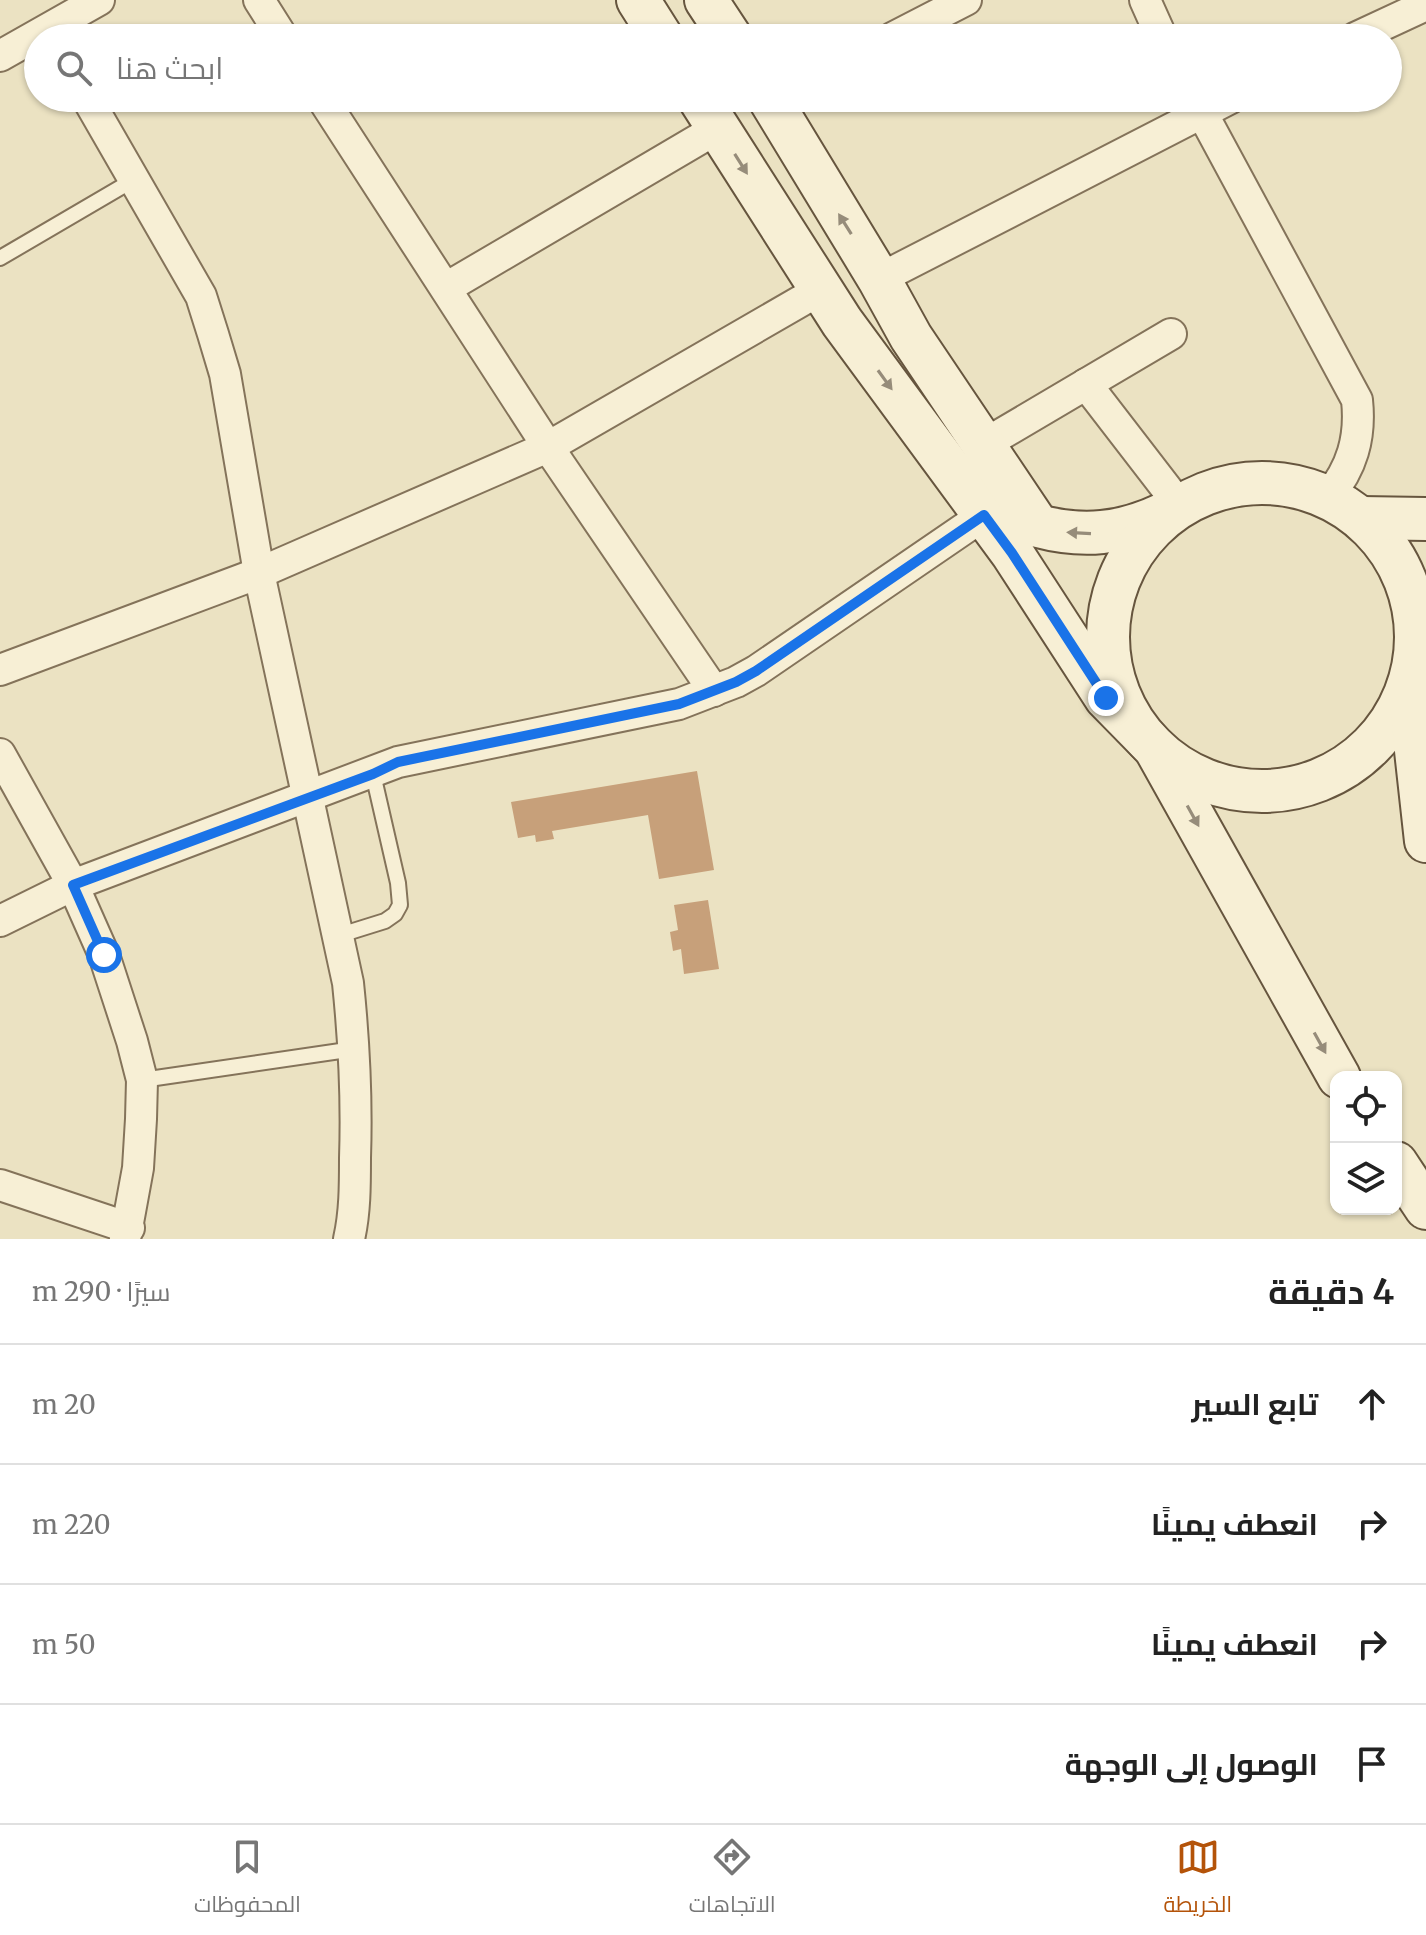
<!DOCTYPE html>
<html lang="ar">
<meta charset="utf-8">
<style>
body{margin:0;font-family:Merriweather,Cairo,serif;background:#f2f2f2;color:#222;direction:rtl}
.controls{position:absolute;right:24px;bottom:24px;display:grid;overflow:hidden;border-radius:16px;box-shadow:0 2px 6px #0004}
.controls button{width:72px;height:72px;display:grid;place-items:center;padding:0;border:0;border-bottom:2px solid #e0e0e0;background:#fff;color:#222;font:40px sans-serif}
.stop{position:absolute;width:24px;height:24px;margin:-18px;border:6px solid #1a73e8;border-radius:50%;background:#fff}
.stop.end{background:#1a73e8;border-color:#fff;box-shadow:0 2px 8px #0008}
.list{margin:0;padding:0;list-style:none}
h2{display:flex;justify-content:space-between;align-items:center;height:104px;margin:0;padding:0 32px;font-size:34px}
h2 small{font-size:26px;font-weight:400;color:#767676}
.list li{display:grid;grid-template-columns:52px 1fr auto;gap:24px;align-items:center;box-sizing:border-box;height:120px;padding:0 32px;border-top:2px solid #e0e0e0}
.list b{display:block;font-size:30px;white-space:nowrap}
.list em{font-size:26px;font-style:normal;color:#767676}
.icon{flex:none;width:44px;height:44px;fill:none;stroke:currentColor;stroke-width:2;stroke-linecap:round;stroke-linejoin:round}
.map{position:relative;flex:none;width:1426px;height:1239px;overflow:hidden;direction:ltr}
.search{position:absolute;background:#fff;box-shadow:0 2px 6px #0004;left:24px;right:24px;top:24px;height:88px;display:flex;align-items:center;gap:20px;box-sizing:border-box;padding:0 28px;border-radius:44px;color:#767676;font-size:30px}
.sheet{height:584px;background:#fff}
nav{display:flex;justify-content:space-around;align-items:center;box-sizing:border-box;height:112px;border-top:2px solid #e0e0e0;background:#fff;font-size:22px;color:#767676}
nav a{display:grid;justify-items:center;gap:4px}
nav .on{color:#b45309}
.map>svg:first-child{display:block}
.building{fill:#c7a07a}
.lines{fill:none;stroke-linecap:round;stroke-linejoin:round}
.lane-casing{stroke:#84735a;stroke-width:18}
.street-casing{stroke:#84735a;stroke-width:34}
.secondary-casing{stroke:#66553e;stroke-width:46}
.lane{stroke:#f7efd5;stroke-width:14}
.street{stroke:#f7efd5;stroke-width:30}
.secondary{stroke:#f7efd5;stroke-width:42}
.oneway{fill:#968c7a}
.route{stroke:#1a73e8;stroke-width:10}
</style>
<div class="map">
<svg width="1426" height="1239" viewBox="0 0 1426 1239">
<rect width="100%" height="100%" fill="#ebe2c2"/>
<g class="building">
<path d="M697,771L714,870L659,879L648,815L552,831L554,839L536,842L535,835L518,838L511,802Z"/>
<path d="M708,900L719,969L684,974L681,949L673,951L670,932L678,930L674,905Z"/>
</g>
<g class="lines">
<defs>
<g id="lane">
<path d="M0,258L135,179"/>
<path d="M337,936L385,921L395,914L400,905L398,883L373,774"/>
<path d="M142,1080L354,1049"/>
</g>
<g id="street">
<path d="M259,0L283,38"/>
<path d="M1145,0L1162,38"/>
<path d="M892,38L966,0"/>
<path d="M1355,38L1426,5"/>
<path d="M0,56L99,0"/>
<path d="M87,98L201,296L213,334L225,374L259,573L348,983C354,1041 357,1099 355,1158C355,1185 355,1213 349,1239"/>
<path d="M322,98L548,447L714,691"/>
<path d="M1194,98L1357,400C1361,438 1352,468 1328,497"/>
<path d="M879,279L1231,98"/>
<path d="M446,288L718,128"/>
<path d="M1086,384L1180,506"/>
<path d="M983,445L1171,334"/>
<path d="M0,670L259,573L548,447L820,290"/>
<path d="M0,754L73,885L104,955L132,1041L142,1080L141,1119L138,1168L125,1239"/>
<path d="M0,921L73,885L398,762L679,704L736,682L756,671L984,515"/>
<path d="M0,1185L129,1228"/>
</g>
<g id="secondary">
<path d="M638,0L662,38"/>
<path d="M706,0L731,38"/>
<path d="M699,98L842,322L1012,553L1106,698L1155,748L1339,1077"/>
<path d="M769,98L879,279L911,337L1038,526C1083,538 1122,534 1164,514"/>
<circle cx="1262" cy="637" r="154"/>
<path d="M1361,518L1426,519"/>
<path d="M1409,687L1426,841"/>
<path d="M1396,1163L1426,1208"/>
</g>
</defs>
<use href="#lane" class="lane-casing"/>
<use href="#street" class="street-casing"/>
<use href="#secondary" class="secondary-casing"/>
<use href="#lane" class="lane"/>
<use href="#street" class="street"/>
<use href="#secondary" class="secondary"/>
</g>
<defs><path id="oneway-solid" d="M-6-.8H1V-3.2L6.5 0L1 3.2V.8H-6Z" transform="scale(2)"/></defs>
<g class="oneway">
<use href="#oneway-solid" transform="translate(741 164) rotate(58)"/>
<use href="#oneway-solid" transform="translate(845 224) rotate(-122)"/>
<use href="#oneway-solid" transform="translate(885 380) rotate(54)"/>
<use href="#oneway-solid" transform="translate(1079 533) rotate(-177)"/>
<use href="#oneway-solid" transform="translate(1193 816) rotate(61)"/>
<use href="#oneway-solid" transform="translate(1320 1043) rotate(61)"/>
</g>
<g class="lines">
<path class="route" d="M104,955L73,885L373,774L398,762L679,704L736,682L756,671L984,515L1012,553L1106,698"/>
</g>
</svg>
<div class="controls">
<button><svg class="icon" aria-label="locate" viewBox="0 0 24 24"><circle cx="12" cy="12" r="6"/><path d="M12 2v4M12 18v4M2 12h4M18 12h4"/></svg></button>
<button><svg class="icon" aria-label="layers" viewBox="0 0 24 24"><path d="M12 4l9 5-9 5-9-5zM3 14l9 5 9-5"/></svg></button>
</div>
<div class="stop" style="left:104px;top:955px"></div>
<div class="stop end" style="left:1106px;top:698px"></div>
<div class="search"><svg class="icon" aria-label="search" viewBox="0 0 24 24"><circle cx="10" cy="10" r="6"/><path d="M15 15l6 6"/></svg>ابحث هنا</div>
</div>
<section class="sheet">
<h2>4 دقيقة<small>سيرًا · 290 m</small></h2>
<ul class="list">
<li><svg class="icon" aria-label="ahead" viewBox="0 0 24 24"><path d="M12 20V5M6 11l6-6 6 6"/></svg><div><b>تابع السير</b></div><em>20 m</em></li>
<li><svg class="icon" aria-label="right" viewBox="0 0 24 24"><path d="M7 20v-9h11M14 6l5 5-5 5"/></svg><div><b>انعطف يمينًا</b></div><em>220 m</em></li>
<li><svg class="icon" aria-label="right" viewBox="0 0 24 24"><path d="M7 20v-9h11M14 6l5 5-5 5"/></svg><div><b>انعطف يمينًا</b></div><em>50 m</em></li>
<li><svg class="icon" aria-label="arrive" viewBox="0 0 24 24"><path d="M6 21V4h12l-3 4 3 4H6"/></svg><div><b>الوصول إلى الوجهة</b></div></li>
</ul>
</section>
<nav>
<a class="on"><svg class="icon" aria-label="map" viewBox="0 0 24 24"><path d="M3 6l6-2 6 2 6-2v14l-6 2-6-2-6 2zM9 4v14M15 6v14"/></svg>الخريطة</a>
<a><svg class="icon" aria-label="directions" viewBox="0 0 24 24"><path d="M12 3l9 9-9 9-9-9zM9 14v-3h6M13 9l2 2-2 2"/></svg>الاتجاهات</a>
<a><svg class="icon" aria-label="saved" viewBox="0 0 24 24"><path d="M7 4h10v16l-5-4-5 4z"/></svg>المحفوظات</a>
</nav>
